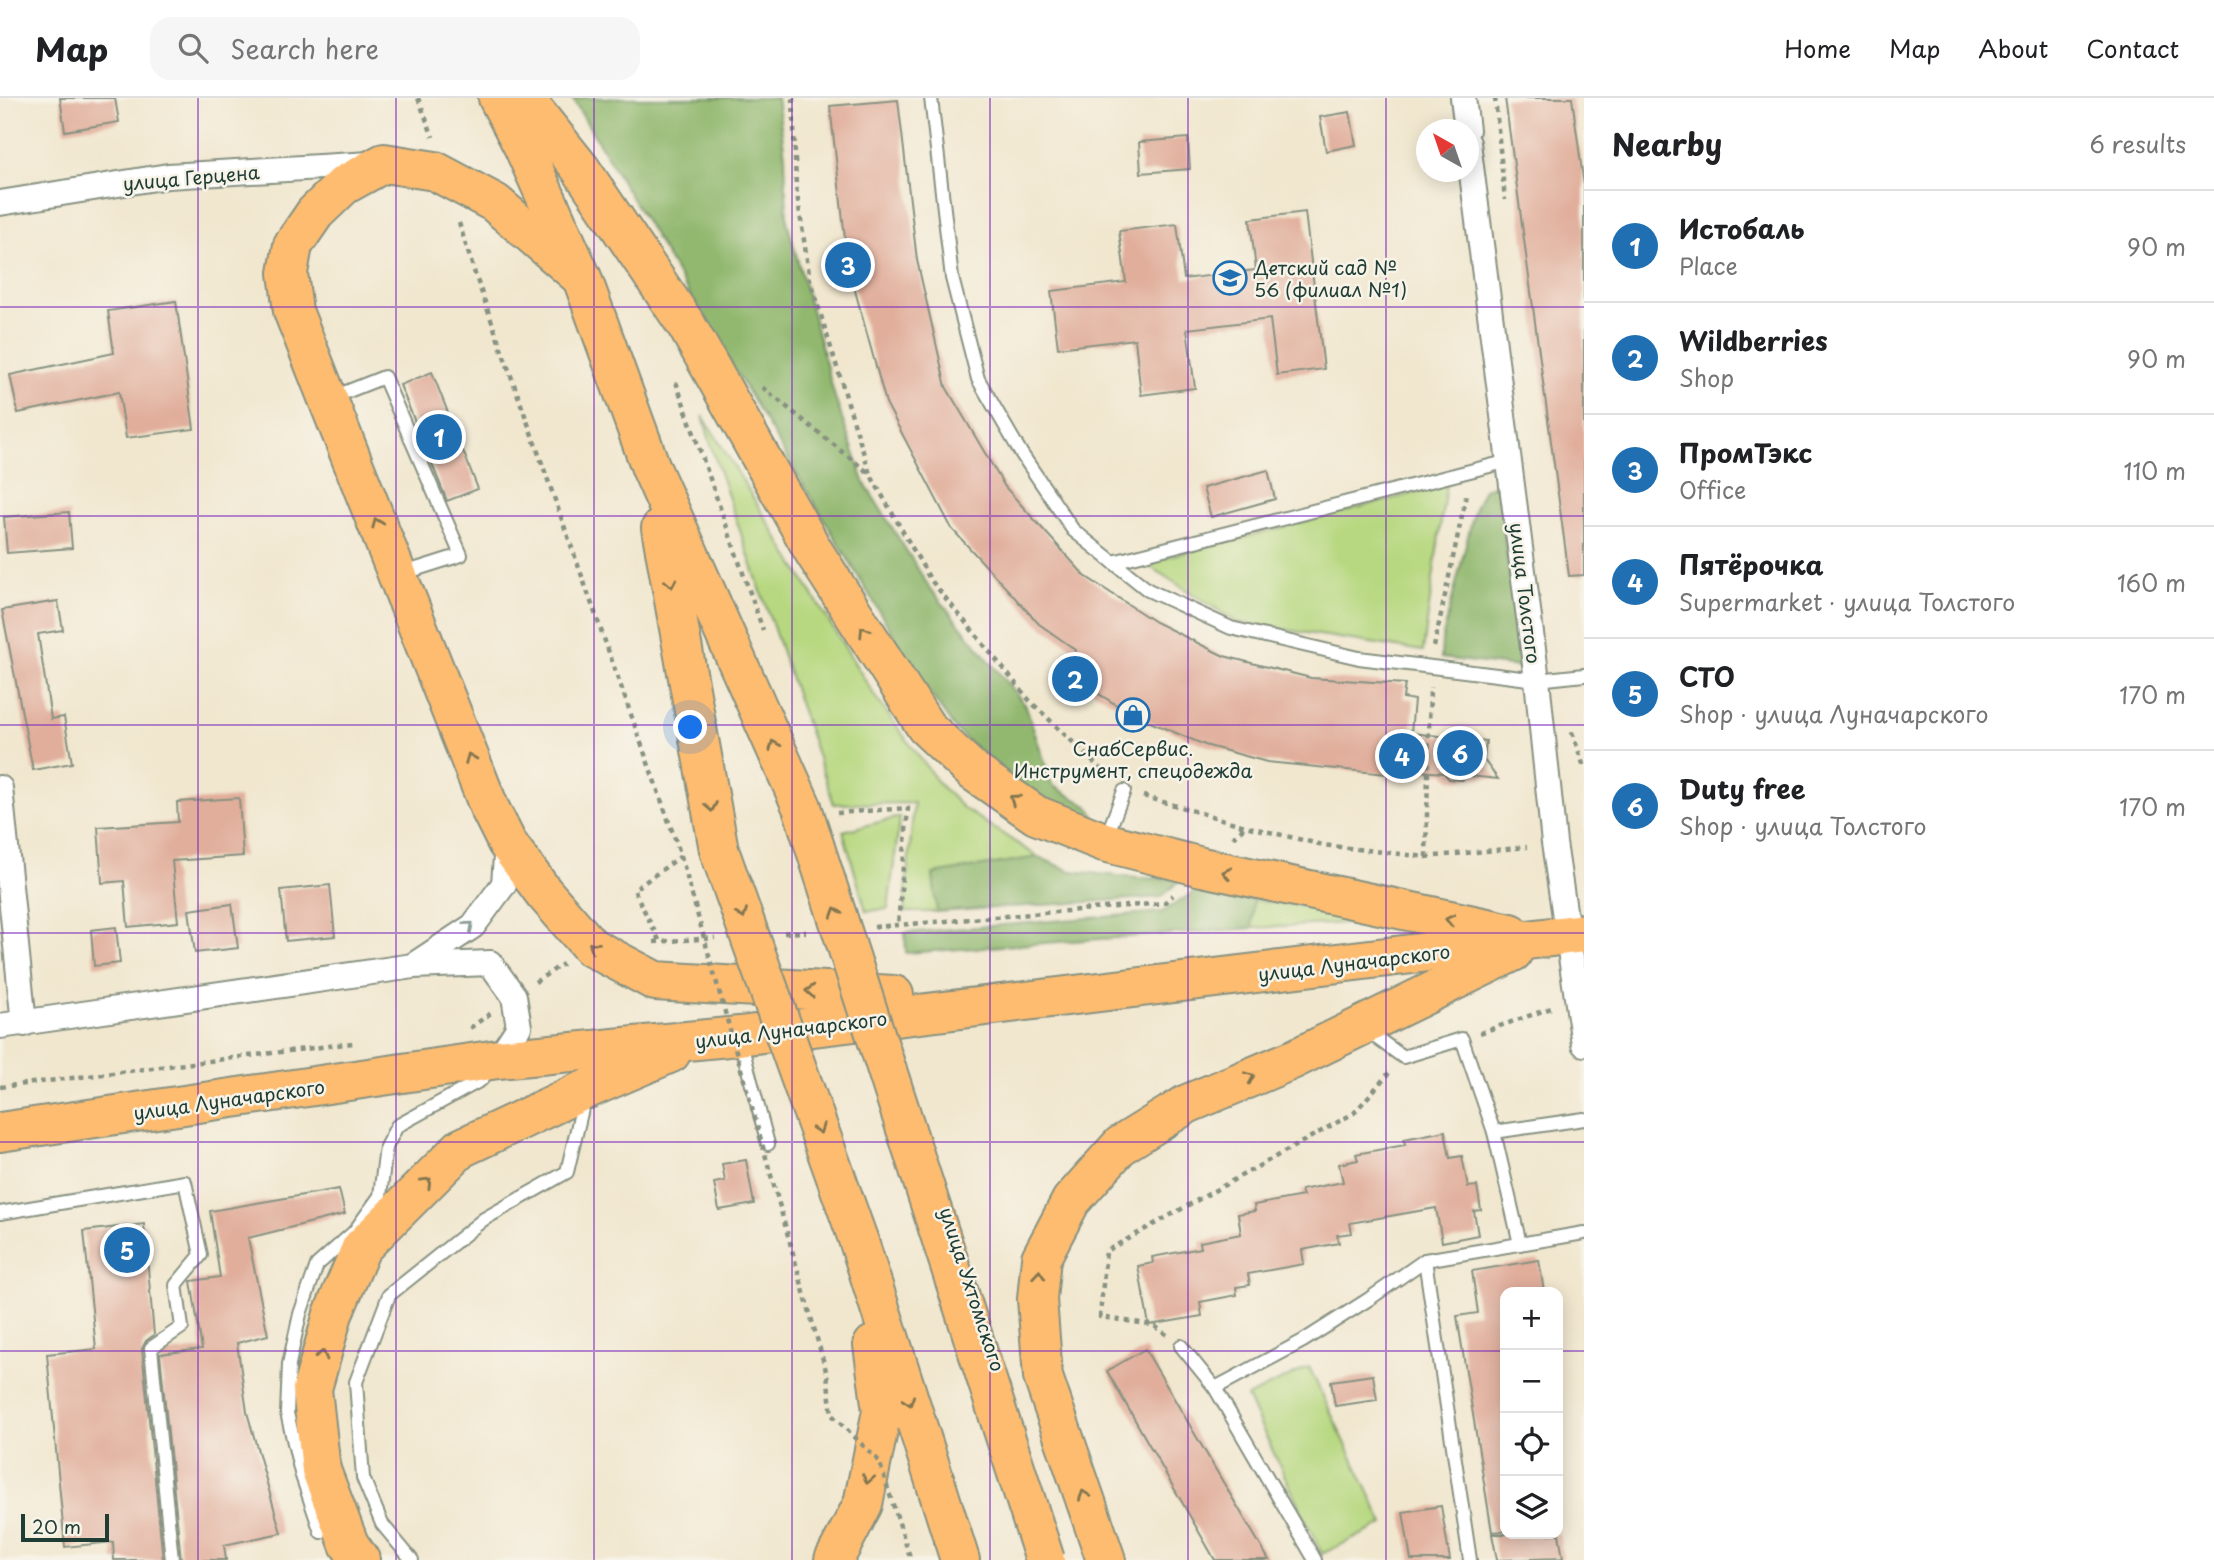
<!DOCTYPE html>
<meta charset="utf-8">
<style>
body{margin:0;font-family:"Playpen Sans",sans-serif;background:#f6f6f6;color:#202124}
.controls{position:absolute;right:21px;bottom:21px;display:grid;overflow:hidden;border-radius:14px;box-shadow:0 4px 18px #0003}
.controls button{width:63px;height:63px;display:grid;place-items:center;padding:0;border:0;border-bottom:2px solid #e0e0e0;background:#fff;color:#202124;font:35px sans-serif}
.compass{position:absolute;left:1416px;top:21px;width:63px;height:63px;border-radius:50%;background:#fff;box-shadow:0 4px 18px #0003;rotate:320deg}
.scale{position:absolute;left:21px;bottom:18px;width:88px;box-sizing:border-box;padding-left:7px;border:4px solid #1f3d34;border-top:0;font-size:19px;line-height:24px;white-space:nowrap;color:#1f3d34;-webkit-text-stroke:5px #f7f3e8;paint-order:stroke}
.you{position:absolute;left:691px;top:630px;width:24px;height:24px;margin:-18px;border:5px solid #fff;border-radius:50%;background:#1a73e8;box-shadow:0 0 0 10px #1a73e833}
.badge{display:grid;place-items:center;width:46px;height:46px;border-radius:50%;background:#1f6fb2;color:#fff;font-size:23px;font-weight:700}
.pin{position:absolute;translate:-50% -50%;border:4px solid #fff;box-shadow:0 2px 7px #0006}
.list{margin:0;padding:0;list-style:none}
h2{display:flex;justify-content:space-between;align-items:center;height:91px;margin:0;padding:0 28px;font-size:30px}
h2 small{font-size:23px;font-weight:400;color:#757577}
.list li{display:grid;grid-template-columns:46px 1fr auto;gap:21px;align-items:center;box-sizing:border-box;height:112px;padding:0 28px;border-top:2px solid #e0e0e0}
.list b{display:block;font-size:26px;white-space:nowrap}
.list p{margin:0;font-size:23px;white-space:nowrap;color:#757577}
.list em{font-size:23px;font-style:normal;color:#757577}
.icon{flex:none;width:38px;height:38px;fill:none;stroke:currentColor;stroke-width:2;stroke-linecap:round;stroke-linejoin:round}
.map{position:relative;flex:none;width:1584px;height:1462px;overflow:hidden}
header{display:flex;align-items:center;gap:42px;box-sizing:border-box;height:98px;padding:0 35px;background:#fff;border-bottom:2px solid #e0e0e0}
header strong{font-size:33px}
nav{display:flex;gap:38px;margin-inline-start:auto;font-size:24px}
.search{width:490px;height:63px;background:#f6f6f6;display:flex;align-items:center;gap:18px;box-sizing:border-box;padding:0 24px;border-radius:21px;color:#757577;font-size:26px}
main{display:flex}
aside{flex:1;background:#fff}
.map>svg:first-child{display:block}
.green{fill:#b7d880;stroke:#6b8a5a;stroke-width:2}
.forest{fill:#91b86e;stroke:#587a51;stroke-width:2}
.building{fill:#e1ae9b}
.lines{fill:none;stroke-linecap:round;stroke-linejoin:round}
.service-casing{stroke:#889282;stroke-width:16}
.minor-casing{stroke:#889282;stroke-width:28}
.primary-casing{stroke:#889282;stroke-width:42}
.path{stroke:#889282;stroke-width:4.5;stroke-dasharray:5 5;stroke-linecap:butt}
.service{stroke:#fff;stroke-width:12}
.minor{stroke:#fff;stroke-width:24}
.primary{stroke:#febc70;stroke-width:38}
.primary-bridge-casing{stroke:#889282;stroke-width:42;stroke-linecap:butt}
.path-bridge{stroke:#889282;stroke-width:4.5;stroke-dasharray:5 5;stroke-linecap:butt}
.primary-bridge{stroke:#febc70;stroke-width:38}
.oneway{stroke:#83764f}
.oneway2{stroke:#8f9e9a}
.grid{fill:none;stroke:#7b2cbf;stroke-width:2;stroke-opacity:0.55}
.labels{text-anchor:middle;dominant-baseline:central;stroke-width:5;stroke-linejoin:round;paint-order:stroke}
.street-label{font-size:19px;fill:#1f3d34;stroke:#f7f3e8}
.poi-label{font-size:19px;fill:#1f3d34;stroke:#f7f3e8;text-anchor:start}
</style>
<header>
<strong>Map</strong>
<div class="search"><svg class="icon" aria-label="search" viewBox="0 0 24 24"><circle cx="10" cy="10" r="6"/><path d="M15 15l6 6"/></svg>Search here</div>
<nav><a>Home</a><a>Map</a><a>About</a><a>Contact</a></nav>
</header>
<main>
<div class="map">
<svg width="1584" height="1462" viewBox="0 0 1584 1462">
<rect width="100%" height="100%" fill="#f7f3e8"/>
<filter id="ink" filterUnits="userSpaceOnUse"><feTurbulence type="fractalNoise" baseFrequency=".0143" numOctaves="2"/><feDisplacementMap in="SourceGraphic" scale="14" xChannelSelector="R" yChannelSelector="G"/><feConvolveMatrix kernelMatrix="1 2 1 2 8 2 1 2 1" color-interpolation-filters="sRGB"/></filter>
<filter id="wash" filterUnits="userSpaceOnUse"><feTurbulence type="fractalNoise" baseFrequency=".00686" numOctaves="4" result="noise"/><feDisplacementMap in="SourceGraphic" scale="28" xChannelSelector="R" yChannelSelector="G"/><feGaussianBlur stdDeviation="1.57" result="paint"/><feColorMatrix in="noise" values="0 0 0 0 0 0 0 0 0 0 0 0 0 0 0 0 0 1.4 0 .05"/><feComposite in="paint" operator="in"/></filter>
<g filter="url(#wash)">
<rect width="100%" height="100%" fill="#f1e7cf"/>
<g class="green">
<path d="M703,318L876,600L940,687L963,710L1038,759L933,776L937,814H904L914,705L834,706L713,354Z"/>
<path d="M1446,387L1423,553L1237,524L1144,465Z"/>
<path d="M900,719L888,811L866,813L843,733Z"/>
<path d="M1253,802L1352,815L1349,825L1252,830Z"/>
<path d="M1309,1269L1384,1426L1322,1456L1247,1299Z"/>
</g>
<g class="forest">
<path d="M572,0H777L785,58L787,123L836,303L865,386L929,489L1026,608L1052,687L1089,709L1094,717L1092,725L1029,698L956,632L919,580Z"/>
<path d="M1498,386L1520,569L1441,560L1442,542L1475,410L1484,391Z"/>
<path d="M1038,759L1071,773L1137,780L1181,781L1161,799L937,814L933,776Z"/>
<path d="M1207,786L1253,802L1252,830L906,855L905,835L1162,814Z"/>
</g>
<g id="blocks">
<g class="building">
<path d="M60,0H115L119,24L65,33Z"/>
<path d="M1505,0H1572L1584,88V477L1569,478Z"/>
<path d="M898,2L917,162L946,289L1005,389L1085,478L1155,524L1224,558L1311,580L1405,586L1403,600L1414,602L1411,635L1486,643L1484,662L1498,681L1470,678L1462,682L1449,681L1444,675L1407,672L1406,678L1267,664L1205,647L1133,617L1065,575L1076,552L1039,526L952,431L886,305L848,167L830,8Z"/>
<path d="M1350,14L1356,47L1326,53L1320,19Z"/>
<path d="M1188,40L1190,71L1141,75L1139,44Z"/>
<path d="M1305,114L1324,271L1277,277L1270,221L1187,231L1195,290L1141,297L1135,241L1058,250L1051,193L1126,184L1119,133L1177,126L1184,181L1256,172L1250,121Z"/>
<path d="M176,203L194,331L126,340L119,294L18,315L10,277L114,255L108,213Z"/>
<path d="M432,274L478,391L447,403L400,287Z"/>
<path d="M1268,372L1275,401L1211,419L1203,390Z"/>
<path d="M69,414L72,450L7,455L4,419Z"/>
<path d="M58,503L63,532L38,536L51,621L64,619L72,665L33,672L2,512Z"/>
<path d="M239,700L243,758L172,763L178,824L128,829L124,783L102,785L98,729L178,724L177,704Z"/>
<path d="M330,787L335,838L286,843L281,792Z"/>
<path d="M232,806L238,850L195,855L189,812Z"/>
<path d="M116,829L120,865L94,868L91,832Z"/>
<path d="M1445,1033L1450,1060L1462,1058L1468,1089L1477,1088L1481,1112L1474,1113L1478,1137L1442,1144L1436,1110L1350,1125L1352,1135L1337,1137L1339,1145L1302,1152L1304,1166L1248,1176L1250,1187L1236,1189L1237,1197L1200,1204L1202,1218L1149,1227L1138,1168L1153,1165L1152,1159L1201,1150L1200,1144L1241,1136L1238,1116L1255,1113L1254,1107L1303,1098L1301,1092L1343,1084L1339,1066L1358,1062L1356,1056L1405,1047L1404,1041Z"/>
<path d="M746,1062L754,1106L719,1112L714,1085L725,1083L722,1066Z"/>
<path d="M339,1091L345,1116L248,1140L268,1237L237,1245L247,1314L281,1435L224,1447L226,1462H181L160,1256L202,1251L191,1183L220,1179L210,1113Z"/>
<path d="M144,1126L154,1237L146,1243L142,1251L163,1462H114L113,1444L65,1449L47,1256L96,1251L84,1133Z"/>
<path d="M1539,1162L1544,1194H1505V1433L1492,1434L1457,1218L1478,1215L1472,1173Z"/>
<path d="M1145,1251L1233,1401L1269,1462H1215L1107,1273Z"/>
<path d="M1373,1277L1377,1302L1335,1308L1331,1283Z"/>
<path d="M1441,1408L1450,1462H1411L1403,1414Z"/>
<path d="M1492,1436H1559L1563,1460L1497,1462Z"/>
</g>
</g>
</g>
<g filter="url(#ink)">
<use href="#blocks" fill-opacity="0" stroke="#889282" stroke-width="2"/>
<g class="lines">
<defs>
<g id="service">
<path d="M931,0L952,180L978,281L1021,355L1073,432L1148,492L1231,530L1359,560L1537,582L1584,577"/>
<path d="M331,300L384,279L461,457L401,476"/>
<path d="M1113,464L1509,363"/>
<path d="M1106,740L1124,693"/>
<path d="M1367,933L1403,959L1462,941L1494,1034L1520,1146"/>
<path d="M740,942L768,1046"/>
<path d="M1494,1034L1584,1021"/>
<path d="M0,1115L185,1084L201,1157L176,1187L182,1229L151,1250L172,1462"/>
<path d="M1425,1162L1470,1462"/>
<path d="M1181,1248L1215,1290L1315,1462"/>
<path d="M1215,1290L1303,1243L1369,1201L1425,1162L1584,1135"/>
<path d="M321,1434L301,1375L287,1315L289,1266L300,1216L317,1167L354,1134L380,1098L386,1049L397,1028L481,982L490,971"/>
<path d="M412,1462L382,1426L363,1380L356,1284L389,1197L484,1121L567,1074L584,1002"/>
</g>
<g id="minor">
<path d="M1463,0L1467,32"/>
<path d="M1468,45L1537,582L1554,745L1584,946"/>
<path d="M0,105L168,78L371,66"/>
<path d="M0,690L24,926"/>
<path d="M414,867L473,828L504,786L507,745"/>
<path d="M0,928L413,868L490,865L514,898L519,929L498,961"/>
</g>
<g id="primary">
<path d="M498,0L523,48L582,180L651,370L802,709"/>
<path d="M524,0L580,70L687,228L814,454L926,629L974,674L1036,717L1104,744L1202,769L1511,835"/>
<path d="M582,180L495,105L435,73L384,65L344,87L315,115L293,147L288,175L293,213L489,709L507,745L544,795L591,849L655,883L894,897"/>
<path d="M661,430L719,752"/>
<path d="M0,1034L498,961L739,938L1584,835"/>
<path d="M859,1144L960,1462"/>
<path d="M360,1462L349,1446L321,1372L312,1291L333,1216L361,1150L461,1050L578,995L671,955"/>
<path d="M834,1462L863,1406L882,1313L873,1247"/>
<path d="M1106,1462L1043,1279L1037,1201L1041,1160L1071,1103L1121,1047L1187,1006L1292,962L1513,854"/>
</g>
</defs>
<use href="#service" class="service-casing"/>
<use href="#minor" class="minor-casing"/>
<use href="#primary" class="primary-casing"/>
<g class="path">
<path d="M418,0L433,39"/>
<path d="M793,0L796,89L810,182L870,376L930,481L1030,603L1109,679"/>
<path d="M1495,0L1505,102"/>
<path d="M459,125L475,176L681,758L634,792L660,844"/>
<path d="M676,284L763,532"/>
<path d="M762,289L870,376"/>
<path d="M1434,549L1467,394"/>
<path d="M1572,634L1584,669"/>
<path d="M1143,698L1245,728L1323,747L1426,759L1430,589"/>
<path d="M837,715L908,710L898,827"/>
<path d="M1233,740L1245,728"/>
<path d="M1426,759L1527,749"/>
<path d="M874,829L1164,805L1173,797"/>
<path d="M784,835L806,834"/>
<path d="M654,844L715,840"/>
<path d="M535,884L563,866"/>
<path d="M470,930L491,915"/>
<path d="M1480,935L1554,909"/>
<path d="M0,989L353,945"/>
<path d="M1167,1237L1153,1227L1100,1219L1106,1153L1354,1015L1389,975"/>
</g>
<use href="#service" class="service"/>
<use href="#minor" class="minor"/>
<use href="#primary" class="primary"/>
<defs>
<g id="primary-bridge">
<path d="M802,709L1045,1462"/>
<path d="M719,752L859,1144"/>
</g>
</defs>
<use href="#primary-bridge" class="primary-bridge-casing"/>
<path class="path-bridge" d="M681,758L827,1276L832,1317L879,1363L911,1462"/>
<use href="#primary-bridge" class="primary-bridge"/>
</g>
<defs><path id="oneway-chevron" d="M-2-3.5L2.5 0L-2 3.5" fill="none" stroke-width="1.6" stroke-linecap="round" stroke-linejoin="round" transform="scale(1.75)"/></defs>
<g class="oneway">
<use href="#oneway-chevron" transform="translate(377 425) rotate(-112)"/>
<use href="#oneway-chevron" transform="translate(671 485) rotate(80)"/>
<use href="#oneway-chevron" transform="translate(864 533) rotate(-122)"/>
<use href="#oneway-chevron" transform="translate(774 647) rotate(-114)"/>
<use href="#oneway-chevron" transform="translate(470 660) rotate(-112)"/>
<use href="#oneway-chevron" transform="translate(1014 701) rotate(-145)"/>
<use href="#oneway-chevron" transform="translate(711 709) rotate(80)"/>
<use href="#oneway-chevron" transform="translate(1227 775) rotate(-168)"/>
<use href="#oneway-chevron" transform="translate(836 814) rotate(-108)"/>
<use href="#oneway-chevron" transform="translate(742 816) rotate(70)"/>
<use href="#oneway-chevron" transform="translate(1450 822) rotate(-168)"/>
<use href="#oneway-chevron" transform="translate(593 848) rotate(-142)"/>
<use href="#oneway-chevron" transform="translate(810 893) rotate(-177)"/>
<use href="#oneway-chevron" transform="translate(1250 979) rotate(-23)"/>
<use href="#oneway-chevron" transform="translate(819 1031) rotate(70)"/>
<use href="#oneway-chevron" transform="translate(427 1084) rotate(-45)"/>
<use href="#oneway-chevron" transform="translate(1039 1177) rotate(-85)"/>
<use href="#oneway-chevron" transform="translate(322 1257) rotate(-75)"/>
<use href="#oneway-chevron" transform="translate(909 1303) rotate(72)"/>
<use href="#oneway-chevron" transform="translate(868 1381) rotate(101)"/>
<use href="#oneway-chevron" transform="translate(1084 1397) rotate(-109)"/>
</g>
<use class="oneway2" href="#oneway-chevron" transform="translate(469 828) rotate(-41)"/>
</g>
<path class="grid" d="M198,0V1462M396,0V1462M594,0V1462M792,0V1462M990,0V1462M1188,0V1462M1386,0V1462M0,209H1584M0,418H1584M0,627H1584M0,835H1584M0,1044H1584M0,1253H1505M1558,1253H1584"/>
<defs>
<symbol id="school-ring" viewBox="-11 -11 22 22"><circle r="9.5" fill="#f7f3e8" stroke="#1f6fb2" stroke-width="1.5"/><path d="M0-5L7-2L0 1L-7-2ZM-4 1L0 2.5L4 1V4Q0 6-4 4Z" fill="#1f6fb2"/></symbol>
<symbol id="shop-ring" viewBox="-11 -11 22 22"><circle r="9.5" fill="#f7f3e8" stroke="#1f6fb2" stroke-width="1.5"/><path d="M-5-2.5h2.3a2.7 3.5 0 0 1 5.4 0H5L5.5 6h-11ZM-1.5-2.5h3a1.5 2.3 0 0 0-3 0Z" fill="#1f6fb2"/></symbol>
</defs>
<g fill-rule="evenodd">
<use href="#school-ring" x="1211" y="161" width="38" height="38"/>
<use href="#shop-ring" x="1114" y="598" width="38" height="38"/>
</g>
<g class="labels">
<g class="street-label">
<text transform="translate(191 79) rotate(-5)">улица Герцена</text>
<text transform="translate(1526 495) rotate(83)">улица Толстого</text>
<text transform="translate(1354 864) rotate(-7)">улица Луначарского</text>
<text transform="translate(791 931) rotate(-7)">улица Луначарского</text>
<text transform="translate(229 1001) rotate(-8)">улица Луначарского</text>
<text transform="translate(973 1191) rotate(72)">улица Ухтомского</text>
</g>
<g class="poi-label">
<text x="1254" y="169">Детский сад №<tspan x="1254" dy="22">56 (филиал №1)</tspan></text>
<text x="1133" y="650" text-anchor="middle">СнабСервис.<tspan x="1133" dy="22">Инструмент, спецодежда</tspan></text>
</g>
</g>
</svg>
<div class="controls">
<button>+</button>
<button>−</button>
<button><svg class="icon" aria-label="locate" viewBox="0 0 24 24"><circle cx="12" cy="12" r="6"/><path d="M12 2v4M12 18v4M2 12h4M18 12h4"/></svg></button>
<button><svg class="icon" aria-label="layers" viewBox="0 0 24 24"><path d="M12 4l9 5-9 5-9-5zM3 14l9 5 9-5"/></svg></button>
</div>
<svg class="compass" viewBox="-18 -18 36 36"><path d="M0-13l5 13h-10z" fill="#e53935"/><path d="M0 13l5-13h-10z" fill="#757577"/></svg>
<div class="scale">20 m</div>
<div class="you"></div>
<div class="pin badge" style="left:439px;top:339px">1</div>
<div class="pin badge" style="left:1075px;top:581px">2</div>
<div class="pin badge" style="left:848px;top:167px">3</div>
<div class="pin badge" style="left:1402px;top:658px">4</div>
<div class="pin badge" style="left:127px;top:1152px">5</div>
<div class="pin badge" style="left:1460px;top:655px">6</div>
</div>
<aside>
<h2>Nearby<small>6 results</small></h2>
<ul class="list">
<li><span class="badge">1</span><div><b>Истобаль</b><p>Place</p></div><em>90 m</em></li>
<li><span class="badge">2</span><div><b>Wildberries</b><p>Shop</p></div><em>90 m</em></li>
<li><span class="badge">3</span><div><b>ПромТэкс</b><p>Office</p></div><em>110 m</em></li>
<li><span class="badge">4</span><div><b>Пятёрочка</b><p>Supermarket · улица Толстого</p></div><em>160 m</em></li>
<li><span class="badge">5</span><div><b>СТО</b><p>Shop · улица Луначарского</p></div><em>170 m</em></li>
<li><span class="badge">6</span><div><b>Duty free</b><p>Shop · улица Толстого</p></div><em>170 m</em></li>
</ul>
</aside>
</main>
